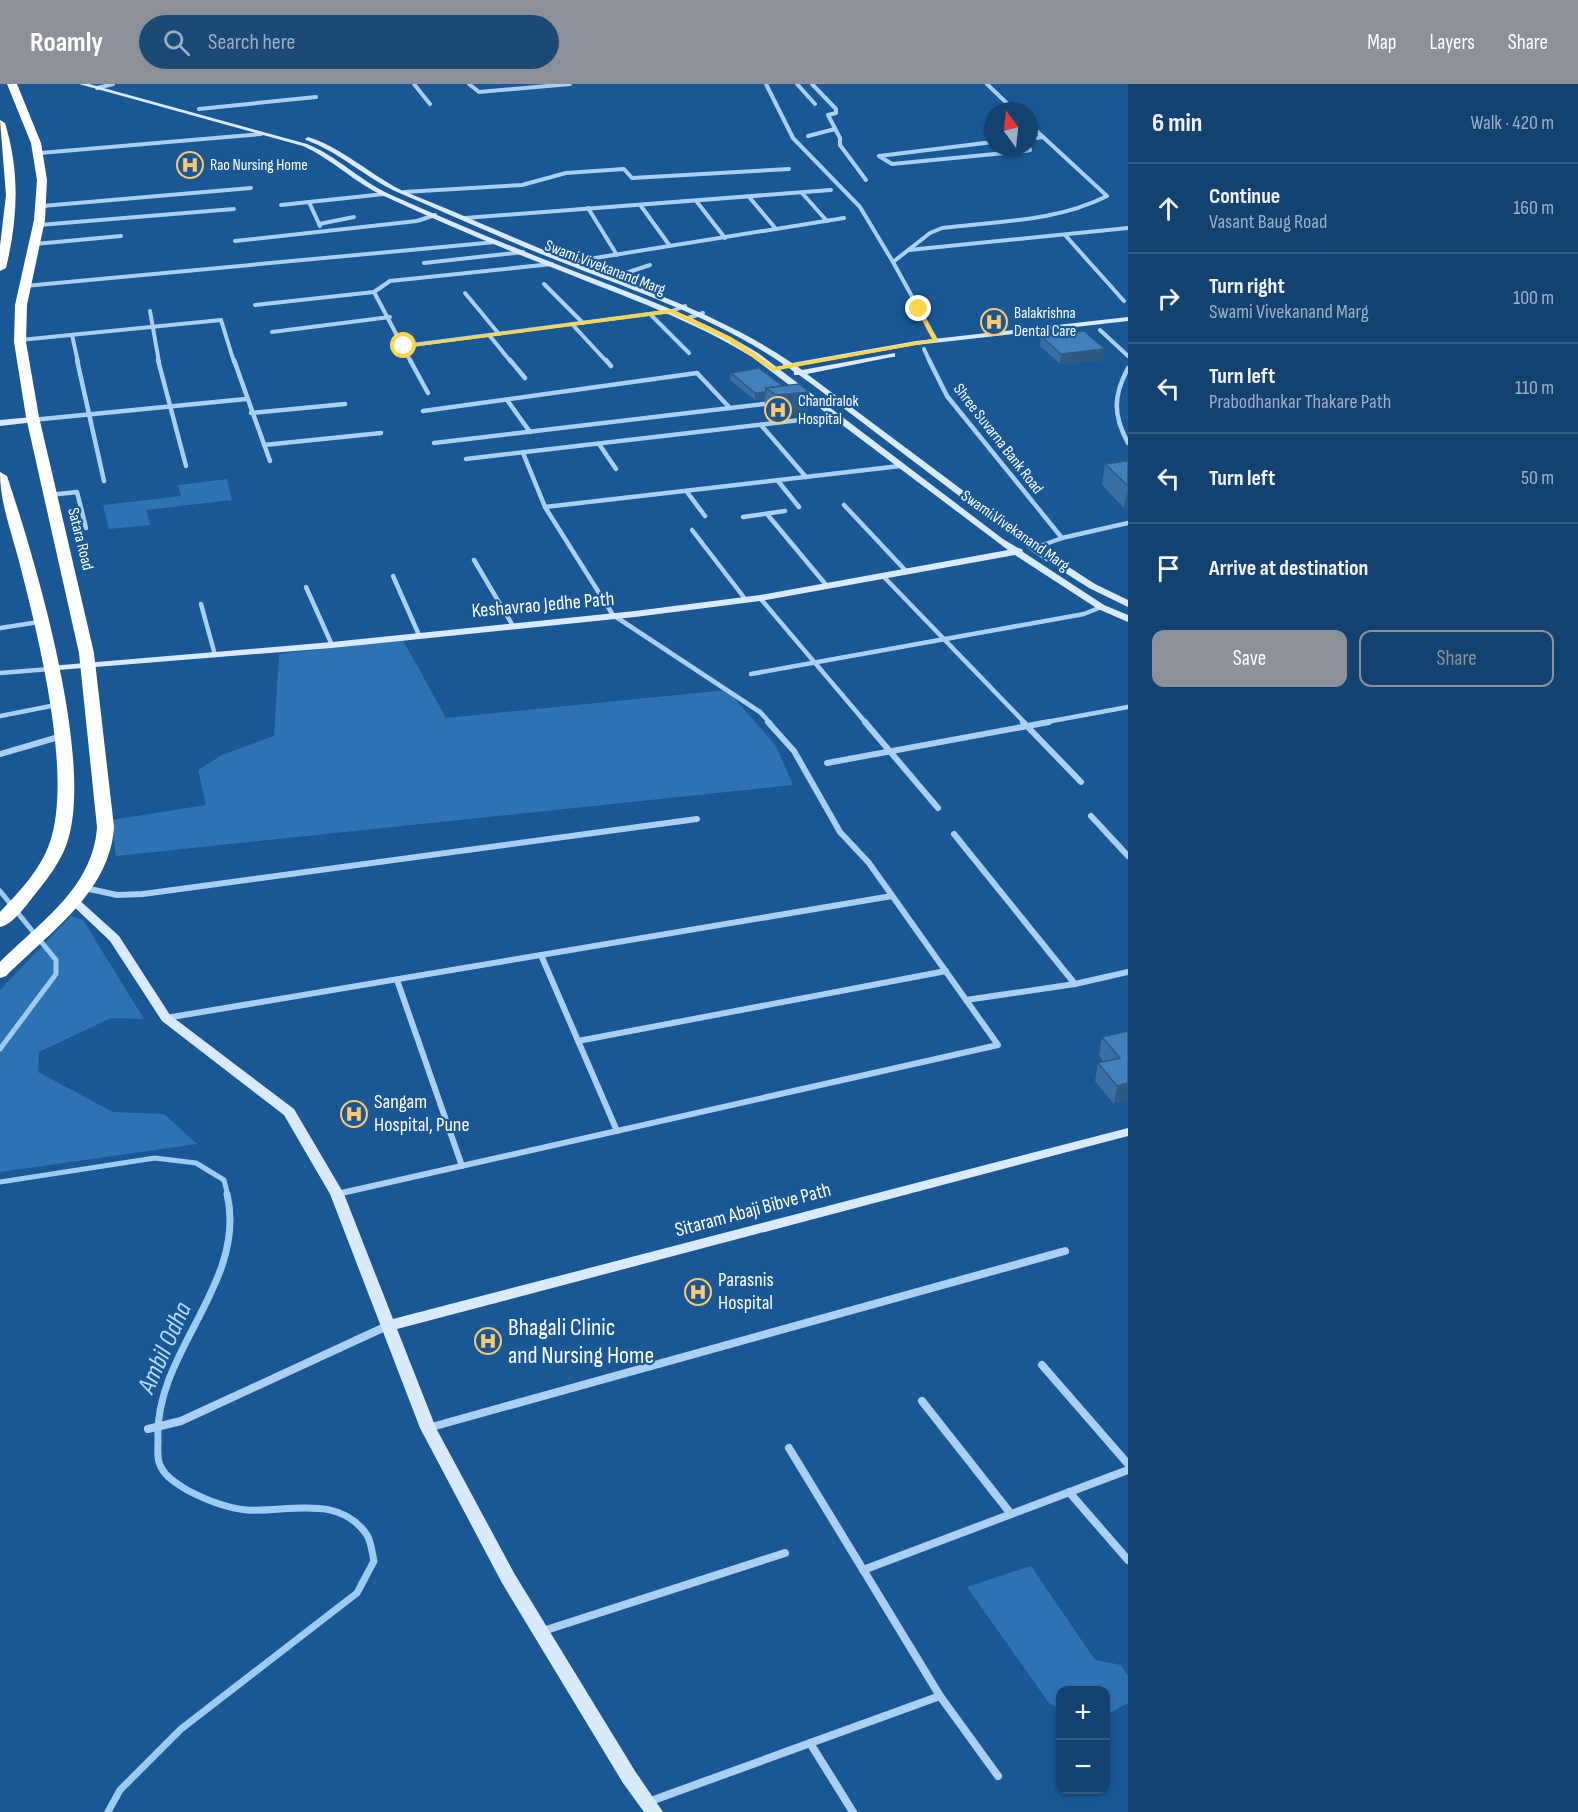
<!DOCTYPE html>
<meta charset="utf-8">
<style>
body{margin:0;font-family:"Sofia Sans Condensed",sans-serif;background:#1c4975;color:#f1f3f6}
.controls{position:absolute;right:18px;bottom:18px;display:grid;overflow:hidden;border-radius:12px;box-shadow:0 2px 4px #0004}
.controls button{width:54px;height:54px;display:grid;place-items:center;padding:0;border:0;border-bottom:2px solid #325b83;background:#134270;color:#f1f3f6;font:30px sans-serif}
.compass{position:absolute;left:984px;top:18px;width:54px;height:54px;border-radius:50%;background:#134270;box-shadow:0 2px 4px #0004;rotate:345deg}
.stop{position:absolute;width:18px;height:18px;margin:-14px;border:4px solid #ffd54a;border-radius:50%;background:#fff}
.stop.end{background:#ffd54a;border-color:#fff;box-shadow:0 2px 6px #0008}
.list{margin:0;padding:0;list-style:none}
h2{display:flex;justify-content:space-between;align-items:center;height:78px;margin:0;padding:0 24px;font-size:26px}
h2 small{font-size:20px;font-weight:400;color:#9db0c3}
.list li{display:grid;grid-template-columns:39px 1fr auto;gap:18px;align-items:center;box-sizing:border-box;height:90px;padding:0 24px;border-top:2px solid #325b83}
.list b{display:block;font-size:22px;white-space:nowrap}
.list p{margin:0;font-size:20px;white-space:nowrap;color:#9db0c3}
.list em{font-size:20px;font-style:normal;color:#9db0c3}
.actions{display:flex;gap:12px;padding:18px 24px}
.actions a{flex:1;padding:14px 0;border:2px solid #8c9099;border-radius:12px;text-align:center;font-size:21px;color:#8c9099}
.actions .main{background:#8c9099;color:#fff}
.icon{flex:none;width:33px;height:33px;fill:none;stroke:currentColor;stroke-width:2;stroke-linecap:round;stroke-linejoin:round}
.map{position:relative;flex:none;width:1128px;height:1728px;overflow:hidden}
header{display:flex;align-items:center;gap:36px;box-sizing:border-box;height:84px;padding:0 30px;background:#8c9099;color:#fff}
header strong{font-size:28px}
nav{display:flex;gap:33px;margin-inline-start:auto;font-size:21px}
.search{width:420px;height:54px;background:#1c4975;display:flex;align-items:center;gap:15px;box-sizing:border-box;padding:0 21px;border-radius:33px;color:#9db0c3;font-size:22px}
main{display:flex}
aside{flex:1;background:#134270}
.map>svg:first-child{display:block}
.green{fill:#2d72b3}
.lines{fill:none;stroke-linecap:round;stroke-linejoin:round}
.stream-far1{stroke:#9ecbf2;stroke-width:5}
.stream{stroke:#9ecbf2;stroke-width:7}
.street-far3{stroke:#abcff0;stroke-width:4}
.street-far2{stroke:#abcff0;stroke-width:4.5}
.street-far1{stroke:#abcff0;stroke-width:6}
.street{stroke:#abcff0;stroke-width:8}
.secondary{fill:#d9eafb;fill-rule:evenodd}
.highway{fill:#fff;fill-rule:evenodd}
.wall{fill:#396fa2}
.shaded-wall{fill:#2e5a84}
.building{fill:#4281bc;stroke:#2e5a84;stroke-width:1.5}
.route{fill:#ffd54a}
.labels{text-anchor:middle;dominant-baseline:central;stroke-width:4.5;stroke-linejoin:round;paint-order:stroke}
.far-poi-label{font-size:16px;fill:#fff;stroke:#195895;text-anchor:start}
.far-street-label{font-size:16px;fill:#fff;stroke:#195895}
.street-label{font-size:20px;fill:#fff;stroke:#195895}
.poi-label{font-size:20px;fill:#fff;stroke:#195895;text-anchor:start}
.near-poi-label{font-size:24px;fill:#fff;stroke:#195895;text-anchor:start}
.near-water-label{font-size:26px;font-style:italic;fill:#b7d9f7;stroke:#195895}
</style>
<header>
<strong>Roamly</strong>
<div class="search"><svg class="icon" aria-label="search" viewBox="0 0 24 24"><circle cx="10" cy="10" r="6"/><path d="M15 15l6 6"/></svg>Search here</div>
<nav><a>Map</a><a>Layers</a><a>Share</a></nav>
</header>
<main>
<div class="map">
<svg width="1128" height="1728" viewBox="0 0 1128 1728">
<rect width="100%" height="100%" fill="#195895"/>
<g class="green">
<path d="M227,395L232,416L146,426L150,441L109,445L103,421L181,412L178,401Z"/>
<path d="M403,556L446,634L727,606L776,662L793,701L116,772L111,736L206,721L198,686L222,671L274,652L279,570Z"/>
<path d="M71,832L83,836L144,935L111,934L39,968L38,988L113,1028L164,1030L197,1060L0,1088V906Z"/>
<path d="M1031,1482L1095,1576L1121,1581L1128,1592V1619L1106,1631V1606H1060V1626L1049,1619L967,1503Z"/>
</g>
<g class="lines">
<g class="stream-far1">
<path d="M0,807L56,876V890L0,965"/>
<path d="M0,1098L155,1074L196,1079L224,1096L228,1112"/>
</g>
<path class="stream" d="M108,1728L120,1706L181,1645L357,1509L374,1477C372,1469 371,1457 367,1451C339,1409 286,1429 247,1426C226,1424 206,1416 187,1406C176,1399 163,1392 159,1378C157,1372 158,1362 158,1355C154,1268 248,1199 227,1110"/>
<g class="street-far3">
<path d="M414,0L430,20"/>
<path d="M469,0L479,8L570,0"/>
<path d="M766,0L793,54L860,123L893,178"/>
<path d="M797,0L815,20"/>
<path d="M812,0L836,25V29L828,31L840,54V61L866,96"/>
<path d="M987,0L1015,27"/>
<path d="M97,4L113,0"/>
<path d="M199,25L316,13"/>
<path d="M808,52L835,45"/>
<path d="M1029,55L1043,53"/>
<path d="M993,58L879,72L892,80L1026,67L1030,66L1029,63"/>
<path d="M40,69L261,50"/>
<path d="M404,108L522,101L566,89L624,85L632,94L789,85"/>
<path d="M802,109L827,137"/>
<path d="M750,114L776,145"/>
<path d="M309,118L320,142"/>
<path d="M697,118L725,154"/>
<path d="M281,121L384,110"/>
<path d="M42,122L251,104"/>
<path d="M641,122L670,162"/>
<path d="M588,124L617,171"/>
<path d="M465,134L831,106"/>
<path d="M319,140L354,133"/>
<path d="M39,141L234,125"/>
<path d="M1065,151L1124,217"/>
<path d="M235,157L417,137L435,131"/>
<path d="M35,160L121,152"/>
<path d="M909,166L1128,144"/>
<path d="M570,178L844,134"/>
<path d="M424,179L523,168"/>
<path d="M611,194L650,181"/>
<path d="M544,200L583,239"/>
<path d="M25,202L496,158"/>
<path d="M374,208L411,278"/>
<path d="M465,209L499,250"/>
<path d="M255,221L374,208L390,197L552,180"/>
<path d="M150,227L159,278"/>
<path d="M650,230L689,269"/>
<path d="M688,234L703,229"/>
<path d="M572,240L607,278"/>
<path d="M1100,246L1128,272"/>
<path d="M272,248L390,233"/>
<path d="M72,251L78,278"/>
<path d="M489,251L511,278"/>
<path d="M20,256L221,236L234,278"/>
<path d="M936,256L893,178L930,149L942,144C997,137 1056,138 1107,112L1029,40"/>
<path d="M404,262L672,227L685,222"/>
<path d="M924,265L930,278"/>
</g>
<g class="street-far2">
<path d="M77,276L104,397"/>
<path d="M158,276L186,382"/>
<path d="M234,276L270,377"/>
<path d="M410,276L428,309"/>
<path d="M510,276L525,294"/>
<path d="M606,276L611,282"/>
<path d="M929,276L947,312L1062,454"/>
<path d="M1128,284C1113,312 1113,331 1128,359"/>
<path d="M507,316L530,348"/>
<path d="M423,327L697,289L730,324"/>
<path d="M251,329L345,320"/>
<path d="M32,336L246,315"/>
<path d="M761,341L806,393"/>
<path d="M434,359L773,319"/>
<path d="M599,360L616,385"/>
<path d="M264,361L381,349"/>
<path d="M523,369L545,423L613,531L760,628L770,639"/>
<path d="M466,375L834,332"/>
<path d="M778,397L799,423"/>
<path d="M687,408L705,432"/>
<path d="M49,411L77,408L86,444"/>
<path d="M844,421L906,487"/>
<path d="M545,423L900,382"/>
<path d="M767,430L827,502"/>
<path d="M743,433L785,427"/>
<path d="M692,446L746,516"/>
<path d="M1035,464L1062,454L1128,439"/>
<path d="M474,476L513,542"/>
<path d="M393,492L419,551"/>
<path d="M883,492L1025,639"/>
<path d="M306,503L332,561"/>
<path d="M760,514L866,639"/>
<path d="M201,520L215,571"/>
<path d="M0,544L39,538"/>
<path d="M0,589L50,585"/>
<path d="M751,590L1084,530L1101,523"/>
<path d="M0,632L56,621"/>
<path d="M1041,639L1128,623"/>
</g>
<g class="street-far1">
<path d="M865,638L938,724"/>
<path d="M1023,638L1081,698"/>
<path d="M0,670L62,652"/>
<path d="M827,679L1049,638"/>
<path d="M1091,732L1128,772"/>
<path d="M954,750L1075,900"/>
<path d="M85,804L117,811L143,810L697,735"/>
<path d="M541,871L617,1047"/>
<path d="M397,896L462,1082"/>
<path d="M966,916L1075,900L1128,888"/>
<path d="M166,934L892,812"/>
<path d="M578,957L946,887"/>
<path d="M337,1110L998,961L869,779L840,748L794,667L768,638"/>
</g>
<g class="street">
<path d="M1042,1281L1128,1380"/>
<path d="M922,1317L1011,1430"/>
<path d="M428,1344L1065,1167"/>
<path d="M148,1345L181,1337L387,1242"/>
<path d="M1069,1408L1128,1476"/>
<path d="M863,1486L1128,1386"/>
<path d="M543,1547L785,1469"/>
<path d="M940,1612L998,1692"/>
<path d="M810,1659L853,1728"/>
<path d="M648,1718L940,1612L789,1364"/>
</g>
<g class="secondary">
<path d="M79,0H89L307,60C337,72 359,96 389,110C447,136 507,161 566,184C632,210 698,232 758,269L1003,455L1018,464L1022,465L1023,468L1104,521L1128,531V538L1098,525L1015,471L760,517L635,533L332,564L46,587V583L50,582L332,558L635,527L760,511L1008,466L752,273C692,236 626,213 561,187C501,164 442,139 384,112C355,99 332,75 303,62Z"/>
<path d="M308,53C343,64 369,90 401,106C459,129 515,155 573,178C649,207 724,233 792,279L916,257L1128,233V237L916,261L797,282L802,286L895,269V273H892L807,290L1044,467L1095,500L1128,516V523L1089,504L1037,471L813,301L799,291H794V288L789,284H783V280C717,235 643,210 569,181C511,159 454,132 397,108C365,93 339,68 306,56L305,55Z"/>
<path d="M32,333L36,336L35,338L0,342V336Z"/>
<path d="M73,812L77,814L119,852L170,931L294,1025L344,1110L393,1235L1128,1044V1052L397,1245L436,1344L514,1489L635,1687L663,1728H644L623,1699L502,1499L420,1344L330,1110L284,1031L162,937L110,857L69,818L67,816L69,814Z"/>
</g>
<g class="highway">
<path d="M7,0H17L41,59L47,96L45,136L27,221L26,258L39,333L94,569L114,743C110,808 49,849 6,892L0,894V878C40,838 93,804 97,743L79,569L26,333L14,258L15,221L34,136L37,96L31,59Z"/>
<path d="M0,36L5,39C20,88 18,134 6,184L0,187V162L6,111Z"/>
<path d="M0,388L7,392C35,475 95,677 67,759C61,777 48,794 36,809C27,820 14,840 0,843V828C19,808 41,785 50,758C73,690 38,551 20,481C12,449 0,420 0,388Z"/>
</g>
</g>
<g class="wall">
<path d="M1041,252L1104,276L1060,280L1040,262Z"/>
<path d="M731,289L809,308L808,328L775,332L765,324V315L755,316L730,296Z"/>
<path d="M1128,377V423L1124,424L1102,401L1105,380Z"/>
<path d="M1128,947L1114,1020L1095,997L1098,979L1104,978L1099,971L1102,953Z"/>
</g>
<g class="shaded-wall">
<path d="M1105,265L1104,276L1060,280L1061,270Z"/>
<path d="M766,308L765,315L755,316V309Z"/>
<path d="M809,308L808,328L775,332L776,311Z"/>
<path d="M1128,402V423L1124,424Z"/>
<path d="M1128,999V1016L1114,1020L1117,1002Z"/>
</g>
<g class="building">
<path d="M1084,247L1105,265L1061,270L1041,252Z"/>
<path d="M759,284L783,302L766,304V308L755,309L731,289Z"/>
<path d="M799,300L809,308L776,311L766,304Z"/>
<path d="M1128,377V402L1105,380Z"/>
<path d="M1128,947V999L1117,1002L1098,979L1120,974L1102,953Z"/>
</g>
<path class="route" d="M919,223L938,257L773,287L727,256L671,229L404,264L401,262L672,225L731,253L774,283L932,255L916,225Z"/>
<defs>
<symbol id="hospital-ring" viewBox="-11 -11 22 22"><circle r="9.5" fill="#195895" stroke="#ffc96a" stroke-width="1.5"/><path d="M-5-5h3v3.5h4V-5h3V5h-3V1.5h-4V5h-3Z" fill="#ffc96a"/></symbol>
</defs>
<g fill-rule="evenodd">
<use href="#hospital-ring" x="175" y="66" width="30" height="30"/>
<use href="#hospital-ring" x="979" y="223" width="30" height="30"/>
<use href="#hospital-ring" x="763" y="311" width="30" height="30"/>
<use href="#hospital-ring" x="339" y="1015" width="30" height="30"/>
<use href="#hospital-ring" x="683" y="1193" width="30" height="30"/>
<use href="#hospital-ring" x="473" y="1242" width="30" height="30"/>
</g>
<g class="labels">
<g class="far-poi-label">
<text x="210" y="81">Rao Nursing Home</text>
<text x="1014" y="229">Balakrishna<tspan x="1014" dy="18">Dental Care</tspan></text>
<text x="798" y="317">Chandralok<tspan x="798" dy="18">Hospital</tspan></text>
</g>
<g class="far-street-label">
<text transform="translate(605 184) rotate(21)">Swami Vivekanand Marg</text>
<text transform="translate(998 355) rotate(52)">Shree Suvarna Bank Road</text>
<text transform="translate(1015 447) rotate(35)">Swami Vivekanand Marg</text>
<text transform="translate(80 455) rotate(76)">Satara Road</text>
</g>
<g class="street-label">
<text transform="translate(543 521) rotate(-5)">Keshavrao Jedhe Path</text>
<text transform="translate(753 1126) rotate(-15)">Sitaram Abaji Bibve Path</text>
</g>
<g class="poi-label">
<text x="374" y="1018">Sangam<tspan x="374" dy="23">Hospital, Pune</tspan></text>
<text x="718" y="1196">Parasnis<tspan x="718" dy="23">Hospital</tspan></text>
</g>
<g class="near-poi-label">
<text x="508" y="1243">Bhagali Clinic<tspan x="508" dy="28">and Nursing Home</tspan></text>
</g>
<g class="near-water-label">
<text transform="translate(165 1264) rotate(-66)">Ambil Odha</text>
</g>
</g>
</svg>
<div class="controls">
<button>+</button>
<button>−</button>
</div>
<svg class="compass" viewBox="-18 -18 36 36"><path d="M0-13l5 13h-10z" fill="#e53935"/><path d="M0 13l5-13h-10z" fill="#9db0c3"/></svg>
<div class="stop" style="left:404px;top:262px"></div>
<div class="stop end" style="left:919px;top:225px"></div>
</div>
<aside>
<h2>6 min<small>Walk · 420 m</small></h2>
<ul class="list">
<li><svg class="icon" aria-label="ahead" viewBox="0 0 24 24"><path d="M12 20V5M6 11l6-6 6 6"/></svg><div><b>Continue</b><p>Vasant Baug Road</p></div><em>160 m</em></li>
<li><svg class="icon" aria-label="right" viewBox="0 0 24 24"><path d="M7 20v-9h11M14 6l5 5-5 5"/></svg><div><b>Turn right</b><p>Swami Vivekanand Marg</p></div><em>100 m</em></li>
<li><svg class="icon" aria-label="left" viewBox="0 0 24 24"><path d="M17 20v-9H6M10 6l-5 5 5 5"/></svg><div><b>Turn left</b><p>Prabodhankar Thakare Path</p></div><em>110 m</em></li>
<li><svg class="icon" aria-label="left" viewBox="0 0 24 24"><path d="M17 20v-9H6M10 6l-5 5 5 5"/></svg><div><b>Turn left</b></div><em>50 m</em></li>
<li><svg class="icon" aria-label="arrive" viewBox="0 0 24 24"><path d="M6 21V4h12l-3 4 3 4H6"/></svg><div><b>Arrive at destination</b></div></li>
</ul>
<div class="actions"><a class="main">Save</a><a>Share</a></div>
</aside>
</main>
